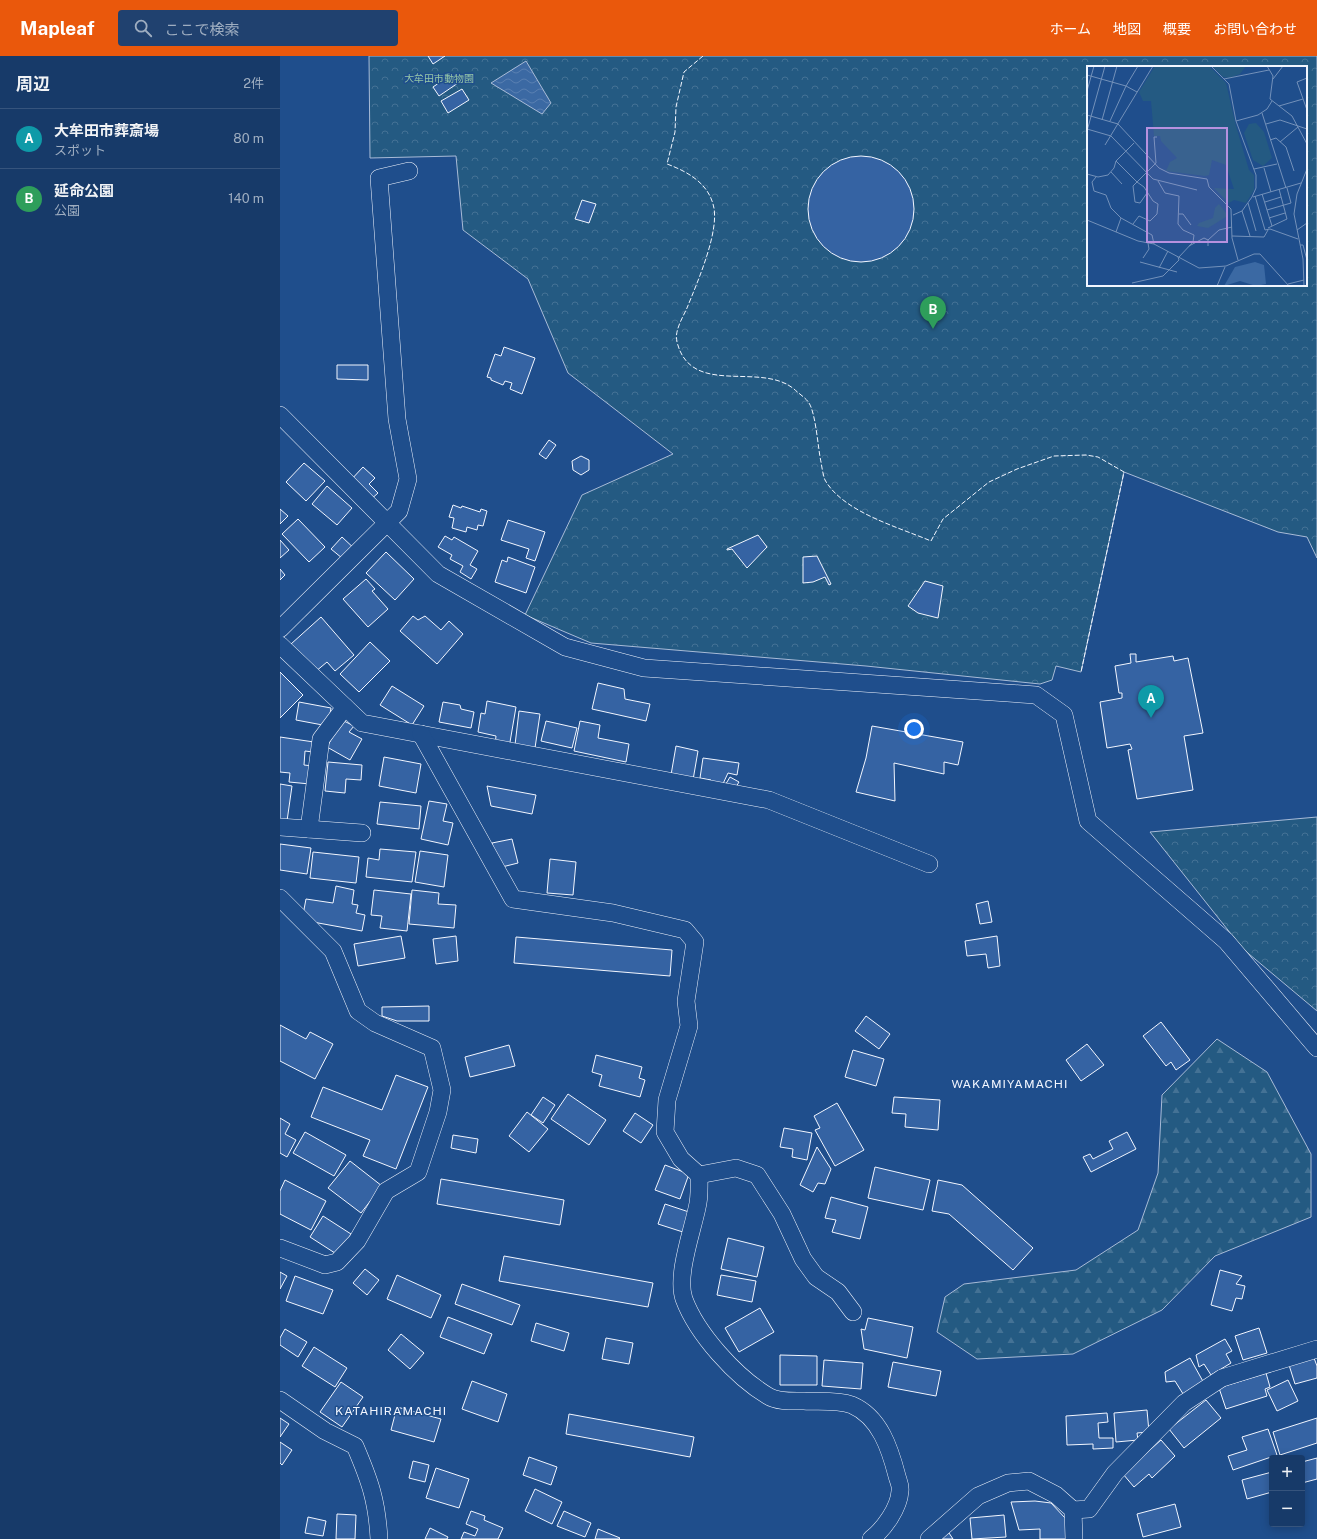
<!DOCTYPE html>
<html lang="ja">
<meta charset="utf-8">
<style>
body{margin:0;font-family:"Public Sans","Noto Sans JP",sans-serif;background:#20416f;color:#f1f3f6}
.controls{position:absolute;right:12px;bottom:12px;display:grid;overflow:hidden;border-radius:4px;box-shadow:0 2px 10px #0003}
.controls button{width:36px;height:36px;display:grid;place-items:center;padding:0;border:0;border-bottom:1px solid #36547d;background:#173a69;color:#f1f3f6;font:20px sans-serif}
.you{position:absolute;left:634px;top:673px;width:14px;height:14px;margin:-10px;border:3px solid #fff;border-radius:50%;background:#1a73e8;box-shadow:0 0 0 6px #1a73e833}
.badge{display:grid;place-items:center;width:26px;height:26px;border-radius:50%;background:#ea580c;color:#fff;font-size:13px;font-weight:700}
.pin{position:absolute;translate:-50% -33px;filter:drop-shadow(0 1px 2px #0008)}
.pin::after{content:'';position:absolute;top:21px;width:14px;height:12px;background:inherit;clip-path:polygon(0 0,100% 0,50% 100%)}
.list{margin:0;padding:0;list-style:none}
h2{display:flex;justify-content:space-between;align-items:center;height:52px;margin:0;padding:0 16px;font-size:17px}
h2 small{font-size:13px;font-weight:400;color:#9eadc0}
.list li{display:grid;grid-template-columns:26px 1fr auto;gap:12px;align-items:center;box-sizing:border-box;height:60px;padding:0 16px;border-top:1px solid #36547d}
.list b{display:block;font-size:15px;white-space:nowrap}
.list p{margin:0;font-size:13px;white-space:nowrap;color:#9eadc0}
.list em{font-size:13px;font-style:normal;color:#9eadc0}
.icon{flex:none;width:22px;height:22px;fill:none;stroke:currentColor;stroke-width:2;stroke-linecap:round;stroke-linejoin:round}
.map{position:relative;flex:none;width:1037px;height:1483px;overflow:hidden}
header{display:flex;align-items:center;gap:24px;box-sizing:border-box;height:56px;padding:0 20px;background:#ea580c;color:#fff}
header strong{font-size:19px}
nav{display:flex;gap:22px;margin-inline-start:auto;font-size:14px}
.search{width:280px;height:36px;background:#20416f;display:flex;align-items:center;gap:10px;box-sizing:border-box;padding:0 14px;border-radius:4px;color:#9eadc0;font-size:15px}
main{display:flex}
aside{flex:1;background:#173a69}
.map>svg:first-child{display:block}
.forest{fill:url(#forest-firs);stroke:#a8bbd7}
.park{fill:url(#park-crowns);stroke:#a8bbd7;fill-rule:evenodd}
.water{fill:url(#water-waves);stroke:#a8bbd7}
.building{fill:#3563a3;stroke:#f2f6ff}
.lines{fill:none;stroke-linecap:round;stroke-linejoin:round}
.street-casing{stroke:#f2f6ff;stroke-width:18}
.street{stroke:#1f4e8c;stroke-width:17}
.fence{stroke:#f2f6ff;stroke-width:1;stroke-dasharray:5 2;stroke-linecap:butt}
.labels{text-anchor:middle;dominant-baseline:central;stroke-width:3;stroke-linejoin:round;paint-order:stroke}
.park-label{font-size:10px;fill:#97c8a6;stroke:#1f4e8c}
.quarter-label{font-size:12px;letter-spacing:1px;fill:#f2f6ff;stroke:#1f4e8c}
.inset-road{fill:none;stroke:#7391ba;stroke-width:1}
.view{fill:#b691df;fill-opacity:0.15;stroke:#b691df;stroke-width:2}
.inset-edge{fill:none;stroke:#f2f6ff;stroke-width:2}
</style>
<header>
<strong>Mapleaf</strong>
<div class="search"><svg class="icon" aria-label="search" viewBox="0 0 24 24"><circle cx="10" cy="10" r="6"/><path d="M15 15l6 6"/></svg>ここで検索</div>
<nav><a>ホーム</a><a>地図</a><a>概要</a><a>お問い合わせ</a></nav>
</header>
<main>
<aside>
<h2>周辺<small>2件</small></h2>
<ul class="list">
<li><span class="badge" style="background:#0f9aa8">A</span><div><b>大牟田市葬斎場</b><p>スポット</p></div><em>80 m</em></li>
<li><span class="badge" style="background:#2e9e5b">B</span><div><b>延命公園</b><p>公園</p></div><em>140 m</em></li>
</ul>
</aside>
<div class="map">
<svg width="1037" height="1483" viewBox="0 0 1037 1483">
<defs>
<pattern id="forest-firs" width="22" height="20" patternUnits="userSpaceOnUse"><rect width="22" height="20" fill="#245a82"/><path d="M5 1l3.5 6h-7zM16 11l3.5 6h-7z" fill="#447295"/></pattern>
<pattern id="park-crowns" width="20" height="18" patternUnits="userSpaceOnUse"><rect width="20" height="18" fill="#245a82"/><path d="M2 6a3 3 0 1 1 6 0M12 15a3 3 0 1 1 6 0" fill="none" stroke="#447295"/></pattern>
<pattern id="water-waves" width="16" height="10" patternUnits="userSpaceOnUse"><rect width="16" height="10" fill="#3b69a3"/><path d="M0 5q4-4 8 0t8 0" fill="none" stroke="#587fb1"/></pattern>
</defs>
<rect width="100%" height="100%" fill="#1f4e8c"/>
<path class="forest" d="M937,983L987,1016L1031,1098V1161L935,1200L882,1254L793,1298L697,1303L657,1276L665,1241L684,1228L796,1214L858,1174L878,1117L882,1039Z"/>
<g class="park">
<path d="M89,0H1037V502L1027,481L998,476L844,416L801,616L776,610L772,624L760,628L586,610L311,587L245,559L302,439L393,398L288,317L248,223L183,174L176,100L90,102ZM808,11H1026V229H808Z"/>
<path d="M1037,761V955L963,893L870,776Z"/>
</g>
<path class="water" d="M246,5L271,47L262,58L211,27Z"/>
<g class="building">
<path d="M148,0H165L153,8Z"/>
<path d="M172,18L178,27L159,40L153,31Z"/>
<path d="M182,33L189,44L168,57L161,45Z"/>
<circle cx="581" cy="153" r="53"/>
<path d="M302,144L316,148L309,167L295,163Z"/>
<path d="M224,291L255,302L242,338L230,333L232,327L225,325L223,329L211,324V322L207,321L215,298L221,300Z"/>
<path d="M57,309H88V324L57,323Z"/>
<path d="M269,384L276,389L266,403L259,398Z"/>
<path d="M301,400L309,404V414L301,419L293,414L292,405Z"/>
<path d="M24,407L45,425L26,445L6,426Z"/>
<path d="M83,411L95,422L89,428L98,437L89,445L69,426Z"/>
<path d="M47,430L72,452L57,469L32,448Z"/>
<path d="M173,449L181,452L182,450L200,456L201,453L207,455L203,470L198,469L197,474L187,471L186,476L172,472L174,462L169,461Z"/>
<path d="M0,453L8,460L0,468Z"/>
<path d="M18,463L45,491L29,506L2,478Z"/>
<path d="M228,464L265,476L255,505L246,502L249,493L221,484Z"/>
<path d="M478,479L487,491L467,512L452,493L447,494V493Z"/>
<path d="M165,480L172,484L174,481L198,495L190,509L197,513L191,523L180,516L183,510L170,503L172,499L158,491Z"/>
<path d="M62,481L78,496L68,507L51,493Z"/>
<path d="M0,484L9,494L0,502Z"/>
<path d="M106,496L134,523L115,544L86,517Z"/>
<path d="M537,500L551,528L549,529L545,521L533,526L523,527V501Z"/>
<path d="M228,501L255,511L246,537L215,526L222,504L227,506Z"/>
<path d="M0,513L5,519L0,524Z"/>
<path d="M86,523L95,533L92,535L108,553L88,571L63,543Z"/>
<path d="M645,525L663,530L658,562L638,557L628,550Z"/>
<path d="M133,560L138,564L145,560L161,574L169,565L183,578L157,608L120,575Z"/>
<path d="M41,561L74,599L55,615L47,606L35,616L11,588Z"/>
<path d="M90,586L110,605L79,636L60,618Z"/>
<path d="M850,598H856V606L893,600L894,605L908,602L923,677L904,680L913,734L857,743L848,694L852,693L850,688L827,692L820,646L842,642V637H839L835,610L851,607Z"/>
<path d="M0,616L23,639L0,662Z"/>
<path d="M318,627L344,633L345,643L370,648L366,665L312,653Z"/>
<path d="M112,630L144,650L132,669L100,649Z"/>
<path d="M207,645L236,651L229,692L215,689L216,680L198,676L201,657L205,658Z"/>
<path d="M19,646L51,652L48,670L16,664Z"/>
<path d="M163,646L180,649L181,653L194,656L191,672L159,666Z"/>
<path d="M239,655L260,658L255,692L235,689Z"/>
<path d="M62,664L74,670L69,676L82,683L70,704L47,691Z"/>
<path d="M266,665L297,672L292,692L261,685Z"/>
<path d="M300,665L320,669L318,682L349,688L346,706L294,695Z"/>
<path d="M592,670L683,686L678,709L664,706V718L614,707L615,745L576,736L586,702Z"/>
<path d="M0,681L34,686L33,696L25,695L24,709L33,710L30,728L9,726L10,717L0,716Z"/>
<path d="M396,690L418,695L413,724L391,719Z"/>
<path d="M104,701L141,708L136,737L99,730Z"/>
<path d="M423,702L459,707L457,719L448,717L441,732L430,731L431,724L420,722Z"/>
<path d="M48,706L82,709L81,724L66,723L65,737L45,735Z"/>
<path d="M450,721L459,726L448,744L438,741Z"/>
<path d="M0,728L12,730L7,765L0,763Z"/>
<path d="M207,730L256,739L252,758L211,750Z"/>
<path d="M149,745L167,748L163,765L173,767L168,789L141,783Z"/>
<path d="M100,746L141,750L139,773L97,768Z"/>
<path d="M232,783L238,807L218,812L212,787Z"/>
<path d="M0,788L31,792L27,818L0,814Z"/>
<path d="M100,793L136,796L132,826L86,821L88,802L99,804Z"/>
<path d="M140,795L168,799L164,831L135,826Z"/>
<path d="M33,796L79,801L76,827L30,822Z"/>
<path d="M270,803L296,806L293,839L267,837Z"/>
<path d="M56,830L74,834L72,848L78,849L76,857L85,859L82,875L22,864L26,843L53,847Z"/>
<path d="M94,834L131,838L127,875L100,872L102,860L91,859Z"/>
<path d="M132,834L159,837L158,848L176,849L174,872L129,868Z"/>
<path d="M708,845L712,866L700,868L696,848Z"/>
<path d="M121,880L125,902L78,910L74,888Z"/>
<path d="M176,880L178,905L156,908L153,883Z"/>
<path d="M717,880L720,910L708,912L706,898L687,900L685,885Z"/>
<path d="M236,881L392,894L390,920L234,907Z"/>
<path d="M149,950V965H117L102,960V951Z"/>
<path d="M586,960L610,978L599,993L575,975Z"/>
<path d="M881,966L910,1004L896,1014L891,1006L886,1010L863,980Z"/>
<path d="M0,969L26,983L30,976L53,988L35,1023L0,1005Z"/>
<path d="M807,988L824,1009L801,1025L786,1004Z"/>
<path d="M229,989L235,1010L190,1021L185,1001Z"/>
<path d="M573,994L604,1003L596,1030L565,1021Z"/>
<path d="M316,999L362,1011L359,1022L365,1024L360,1041L319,1030L322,1019L312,1016Z"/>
<path d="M116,1019L148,1031L116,1113L83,1100L90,1084L31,1061L43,1031L102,1054Z"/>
<path d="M288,1038L326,1064L309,1089L271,1063Z"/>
<path d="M263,1041L275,1049L263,1067L251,1059Z"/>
<path d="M614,1041L660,1044L658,1074L625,1071L626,1058L612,1057Z"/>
<path d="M557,1047L584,1094L555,1110L535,1074L540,1072L534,1060Z"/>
<path d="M247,1056L268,1073L249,1096L229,1080Z"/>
<path d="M355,1057L373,1069L361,1087L343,1075Z"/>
<path d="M0,1062L10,1068L5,1078L16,1084L7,1101L0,1097Z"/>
<path d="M504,1072L532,1077L527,1104L512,1101L513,1093L500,1091Z"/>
<path d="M25,1076L66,1099L54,1120L13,1097Z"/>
<path d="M847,1076L856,1093L811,1116L803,1101L810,1098L813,1103L833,1093L829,1085Z"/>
<path d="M173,1079L198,1083L196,1097L171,1092Z"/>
<path d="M537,1091L551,1113L545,1128L538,1127L533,1136L520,1129Z"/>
<path d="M70,1105L102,1130L81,1157L48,1132Z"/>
<path d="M385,1109L409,1118L400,1143L375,1134Z"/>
<path d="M595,1111L650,1124L643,1154L588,1142Z"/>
<path d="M161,1123L284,1144L280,1169L157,1148Z"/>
<path d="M5,1124L46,1145L31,1174L0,1158V1135Z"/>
<path d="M658,1124L682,1129L753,1192L733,1214L669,1158L652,1155Z"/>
<path d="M551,1141L588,1151L580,1183L552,1176L556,1164L545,1162Z"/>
<path d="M385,1148L412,1157L406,1177L378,1168Z"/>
<path d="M43,1160L71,1178L58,1199L30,1181Z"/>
<path d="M448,1182L484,1191L477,1221L441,1213Z"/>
<path d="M224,1200L373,1227L368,1251L219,1225Z"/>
<path d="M85,1213L99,1224L87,1239L73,1227Z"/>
<path d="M940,1214L962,1220L956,1228L965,1230L962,1243L956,1242L952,1255L931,1249Z"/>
<path d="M0,1216L7,1220L0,1233Z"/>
<path d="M117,1219L161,1239L151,1262L107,1243Z"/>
<path d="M441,1219L476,1225L472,1246L437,1239Z"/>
<path d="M15,1220L53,1234L43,1258L6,1245Z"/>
<path d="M182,1228L240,1249L232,1269L175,1248Z"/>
<path d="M480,1252L494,1276L459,1296L445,1272Z"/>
<path d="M168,1261L212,1278L204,1298L160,1281Z"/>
<path d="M588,1262L633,1271L627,1302L584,1293L581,1273L585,1274Z"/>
<path d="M256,1267L289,1277L284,1295L251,1285Z"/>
<path d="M979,1272L987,1297L963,1304L955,1280Z"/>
<path d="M5,1273L27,1286L18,1301L0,1289V1282Z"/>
<path d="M121,1278L144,1297L130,1313L108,1294Z"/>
<path d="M326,1282L353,1287L349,1308L322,1303Z"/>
<path d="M945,1283L952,1295L946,1298L951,1307L931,1319L924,1308L919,1311L916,1299Z"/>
<path d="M34,1291L67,1312L55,1331L22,1310Z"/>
<path d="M500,1299L537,1300V1329H500Z"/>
<path d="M910,1302L925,1329L905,1341L895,1325L886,1326L885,1316Z"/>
<path d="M1034,1302L1037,1310V1322L1015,1328L1009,1309Z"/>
<path d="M544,1304L583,1307L581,1333L542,1330Z"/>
<path d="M613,1306L661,1315L656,1340L608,1331Z"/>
<path d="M986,1317L990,1331L985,1333L987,1340L946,1353L939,1332Z"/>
<path d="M1008,1324L1018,1345L997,1355L987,1334Z"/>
<path d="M192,1325L227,1338L218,1366L182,1353Z"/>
<path d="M61,1326L83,1341L62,1371L40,1356Z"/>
<path d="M926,1344L941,1362L904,1392L889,1373Z"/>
<path d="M117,1351L161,1363L154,1386L111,1374Z"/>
<path d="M867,1354L869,1376L857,1377L858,1384L836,1386L834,1357Z"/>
<path d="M827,1357L828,1366L818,1367L819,1382H833V1392L813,1393V1388L787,1389L786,1360Z"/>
<path d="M289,1358L414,1381L410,1401L286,1378Z"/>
<path d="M0,1362L9,1368L0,1381Z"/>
<path d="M1037,1362V1387L1000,1399L993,1376Z"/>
<path d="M988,1373L997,1399L953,1414L948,1400L967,1394L962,1381Z"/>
<path d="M881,1384L895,1400L872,1422L869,1418L854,1431L843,1418Z"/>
<path d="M0,1386L12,1394L2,1409L0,1407Z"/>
<path d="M249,1401L277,1411L271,1429L243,1419Z"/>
<path d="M1037,1402V1423L1022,1427V1406Z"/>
<path d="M133,1405L149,1409L145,1426L129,1422Z"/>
<path d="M156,1412L189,1423L179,1452L146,1442Z"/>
<path d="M992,1416V1436L967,1443L962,1424Z"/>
<path d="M255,1433L282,1446L272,1468L245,1455Z"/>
<path d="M755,1445L771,1447L786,1463L787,1483H760V1473L739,1474L731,1446Z"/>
<path d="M895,1448L901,1471L863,1481L857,1458Z"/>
<path d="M191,1455L205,1460L204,1464L223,1472L218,1483H181L184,1476L195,1480L198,1473L186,1468Z"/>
<path d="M284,1455L311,1467L305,1481L277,1470Z"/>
<path d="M57,1458L76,1459L75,1483H56Z"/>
<path d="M724,1459L726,1481L692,1483L690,1462Z"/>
<path d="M28,1461L46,1465L43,1480L25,1477Z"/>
<path d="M150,1472L168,1481L167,1483H145Z"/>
<path d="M318,1473L340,1482L339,1483H315Z"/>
<path d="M669,1477L673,1483H657Z"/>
</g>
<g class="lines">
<defs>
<g id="street">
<path d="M0,359L158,518L285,591L364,612L756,639L784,659L808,765L946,885L1037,992"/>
<path d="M0,573L119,455L128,423L117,363L99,122L129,115"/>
<path d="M0,589L82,667L489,744L649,808"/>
<path d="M141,678L233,843L333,857L405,874L415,886L406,945L409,970L387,1044L385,1076L401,1103L419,1119"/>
<path d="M0,771L82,777"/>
<path d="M29,773L41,683L65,651"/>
<path d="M0,842L53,895L78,955L95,967L152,992L162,1034L158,1056L138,1116L106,1135L77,1185L57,1206L45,1209L0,1192"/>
<path d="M419,1119C419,1129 420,1141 417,1152C412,1176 396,1220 404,1243C417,1278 456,1321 488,1340C497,1346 513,1345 524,1345C539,1346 557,1344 572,1349C600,1361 610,1393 617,1420C618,1424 621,1430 620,1435C619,1452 604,1473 591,1483"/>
<path d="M419,1119L456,1112L477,1119L502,1158L523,1203L536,1221L558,1236L573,1256"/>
<path d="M0,1344L45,1375L75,1390C90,1425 97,1445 99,1483"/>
<path d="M793,1454L809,1453L835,1417L904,1347L942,1322L1037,1293"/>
<path d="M649,1483L698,1440L728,1427L749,1425L776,1439L793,1454L794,1483"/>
</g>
</defs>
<use href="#street" class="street-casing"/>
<use href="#street" class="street"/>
<path class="fence" d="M423,0L404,16L396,51L395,76L387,108C406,115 427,126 433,148C441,173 417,227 407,252C403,261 394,275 397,286C411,342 480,305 514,333C518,337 526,342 529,347C536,358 538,393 541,406C542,412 543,419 545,424C563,456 618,471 651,485L663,463L709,426L737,413L774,400L806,399L818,401L844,416L801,616"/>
</g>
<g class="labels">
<g class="park-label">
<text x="159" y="22">大牟田市動物園</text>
</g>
<g class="quarter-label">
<text x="730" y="1028">WAKAMIYAMACHI</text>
<text x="111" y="1355">KATAHIRAMACHI</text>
</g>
</g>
<g transform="translate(807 10)">
<rect width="220" height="220" fill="#1f4e8c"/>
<path d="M125,0H159L153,8L142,12L136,11ZM169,57L177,66L185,92L176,100L166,94L157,67L162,58Z" fill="#245a82"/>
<path d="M132,138L139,147V151L121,162L110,160L112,157L126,152L128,142Z" fill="#245a82"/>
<path d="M68,0H122L139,17L149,60L162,104L167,109V124L159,137L147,134L142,137L127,122L147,123L139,99L125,94L122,109L118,110L79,105L83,96L90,92L74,75L73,70H67L64,35H56L52,26Z" fill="#245a82"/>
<path d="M168,196L177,199L179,218L169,220L153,215L137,220L148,201Z" fill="#3b69a3"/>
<path class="inset-road" d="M124,0L142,18L149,55L169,109V122L165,131L155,145L146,149M180,0L186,10L183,33L205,50L220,78M0,9L39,20L50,26M220,12L210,16L220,44M137,13L182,4M186,13L196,0M39,20L51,0M0,25L7,0M192,40L216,33M175,47L199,122M0,49L31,58L72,102L82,107L120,113L122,121L144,143L145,172L151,194M15,54L30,0M23,55L39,20M149,55L171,49L180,43L185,35M179,58L193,54L220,63M0,63L24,70L66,113L110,124M0,65L18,0M183,74L189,72L199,81L207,105M193,76L211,61M18,79L66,0M29,95L50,116L69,97L67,71H70M177,102L184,126M167,103L190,98M24,106L35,118M0,108L11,111L21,109L27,102L29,95L47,77M9,111L5,116L7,125L19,129L24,142L34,152L65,169L67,178M71,115L78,127L92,130L91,158L96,164L107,169L106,176L92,191M175,128L185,160M168,130L178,164L183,163L211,173M166,131L214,117M178,136L194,131M161,137L169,165M180,144L204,137L200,122M155,145L163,170M92,148H96L104,159M182,152L198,147M0,154L51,175L67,178L112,202L139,200L167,188H173L202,220M46,158L52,150L63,155L70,148L71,138L66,135L57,121L50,116L46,120L48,136L53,137L60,127M181,162L200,153L192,123M210,164L220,157M29,166L34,152M145,170L177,171L181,164M121,174L132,164L145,161M213,179H216L220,194M102,180L117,172L121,174V180M56,192L62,183L61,177M53,196L90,206M72,202L81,185M45,217L76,210L92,194L91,191M201,218L217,214M130,220L138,201M217,220L216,193L207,148L210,128L220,103"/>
<path class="view" d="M60,62H140V176H60Z"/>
<rect width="220" height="220" class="inset-edge"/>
</g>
</svg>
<div class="controls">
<button>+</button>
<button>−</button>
</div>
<div class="you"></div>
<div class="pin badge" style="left:871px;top:662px;background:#0f9aa8">A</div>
<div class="pin badge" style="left:653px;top:273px;background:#2e9e5b">B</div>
</div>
</main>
